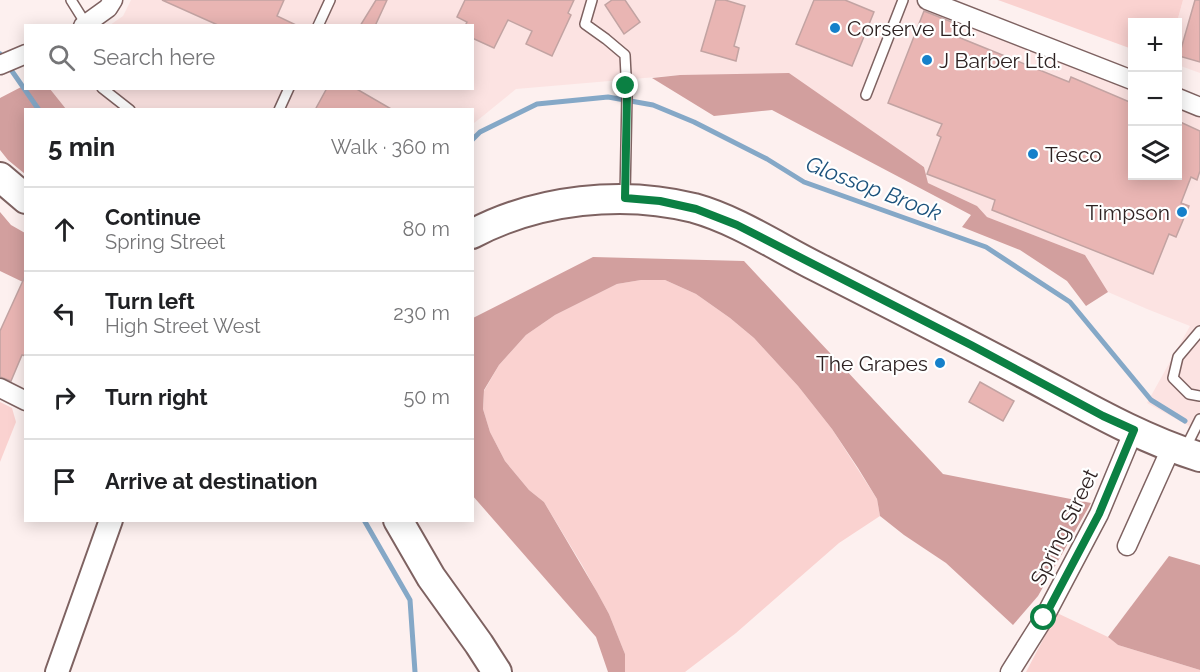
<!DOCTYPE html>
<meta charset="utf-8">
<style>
body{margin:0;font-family:Raleway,sans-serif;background:#f2f2f2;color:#202124}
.controls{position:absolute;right:18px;top:18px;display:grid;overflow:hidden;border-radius:0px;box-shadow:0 3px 15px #0003}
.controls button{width:54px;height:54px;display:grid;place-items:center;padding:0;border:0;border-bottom:2px solid #e0e0e0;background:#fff;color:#202124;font:30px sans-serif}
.stop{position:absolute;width:18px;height:18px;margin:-14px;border:4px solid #0b8043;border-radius:50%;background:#fff}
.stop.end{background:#0b8043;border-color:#fff;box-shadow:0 2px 6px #0008}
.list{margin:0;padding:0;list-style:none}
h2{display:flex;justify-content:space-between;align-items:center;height:78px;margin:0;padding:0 24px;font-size:26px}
h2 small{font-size:20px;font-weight:400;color:#757577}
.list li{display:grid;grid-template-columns:39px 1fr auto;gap:18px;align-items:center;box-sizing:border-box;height:84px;padding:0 24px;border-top:2px solid #e0e0e0}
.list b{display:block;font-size:22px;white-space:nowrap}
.list p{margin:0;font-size:20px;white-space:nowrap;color:#757577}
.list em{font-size:20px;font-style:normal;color:#757577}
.icon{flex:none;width:33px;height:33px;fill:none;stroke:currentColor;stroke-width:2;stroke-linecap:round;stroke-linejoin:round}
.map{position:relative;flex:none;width:1200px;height:672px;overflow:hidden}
.search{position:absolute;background:#fff;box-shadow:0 3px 15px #0003;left:24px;top:24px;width:450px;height:66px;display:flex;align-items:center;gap:15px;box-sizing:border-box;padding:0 21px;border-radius:0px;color:#757577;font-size:22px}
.panel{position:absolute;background:#fff;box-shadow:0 3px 15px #0003;left:24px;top:108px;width:450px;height:414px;border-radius:0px}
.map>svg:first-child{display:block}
.built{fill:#fce3e2}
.green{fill:#fad2d0}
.forest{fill:#d29f9e}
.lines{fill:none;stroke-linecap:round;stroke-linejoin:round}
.stream{stroke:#85a8c7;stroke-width:5}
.building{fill:#e9b5b3;stroke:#c2a3a2;stroke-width:1.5}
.service-casing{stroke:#7e6261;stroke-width:12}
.minor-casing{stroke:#7e6261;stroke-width:21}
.tertiary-casing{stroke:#7e6261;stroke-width:26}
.primary-casing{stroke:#7e6261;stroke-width:32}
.service{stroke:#fff;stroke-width:9}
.minor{stroke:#fff;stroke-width:18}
.tertiary{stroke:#fff;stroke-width:22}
.primary{stroke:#fff;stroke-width:28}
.route{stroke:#0b8043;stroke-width:8}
.poi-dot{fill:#1580ca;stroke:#fff;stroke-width:2}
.labels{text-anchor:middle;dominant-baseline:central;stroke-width:4.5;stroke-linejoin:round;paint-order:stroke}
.poi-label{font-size:21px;fill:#2e2222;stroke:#fff;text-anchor:start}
.street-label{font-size:21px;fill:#2e2222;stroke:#fff}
.water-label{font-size:22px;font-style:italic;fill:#1c527c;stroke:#fff}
</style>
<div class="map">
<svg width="1200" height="672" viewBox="0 0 1200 672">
<rect width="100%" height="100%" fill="#fdf0ef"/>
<g class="built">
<path d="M131,0H952L1132,73V176H1178V91L1200,100V432L1147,403L1190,326L1147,309L1108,292L1085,255L987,217L977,206L928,183L924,166L680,75L516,89L473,124L472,110L66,109L50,89L472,88V26L110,25L123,16Z"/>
<path d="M1183,0H1200V73L1178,65L1177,22Z"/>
</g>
<g class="green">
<path d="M998,0H1183L1177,22H1132V49Z"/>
<path d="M641,280H665L696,294L730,318L754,338L798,386L832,429L877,499L880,516L839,543L736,633L685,672H625V654L609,614L582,565L544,502L529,490L505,461L490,432L483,409L484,391L499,365L526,335L555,315L617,284Z"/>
<path d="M0,402L12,408L16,422L0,462Z"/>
<path d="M1057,613L1108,637L1118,645L1200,670V672H1026Z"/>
</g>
<g class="forest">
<path d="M789,73L924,167L928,183L977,206L987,217L1085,255L1108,292L1086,306L1067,281L1020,250L962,227L971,215L772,110L714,116L652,78L680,75Z"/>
<path d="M25,85L26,88L50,89L66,109L26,110L25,174L8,160L0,150V98Z"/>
<path d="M0,212L11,225L25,233V283L0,271Z"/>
<path d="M593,257L744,261L943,474L1091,503L1038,596L1013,625L946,563L904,535L880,516L877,499L858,468L832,429L798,386L754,338L730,318L696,294L665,280H641L617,284L555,315L526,335L499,365L484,390L483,409L490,432L505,461L529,490L544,502L597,592L609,614L625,654V672H608L596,637L472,495L473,318Z"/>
<path d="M1169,556L1200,565V670L1118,645L1108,637Z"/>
</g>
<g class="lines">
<g class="stream">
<path d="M0,54L39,110"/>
<path d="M472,140L480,132L537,104L608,97L653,105L694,122L767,159L804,182L986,247L1070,302L1151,400L1185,421"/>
<path d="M364,520L410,600L415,672"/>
</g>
</g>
<g class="building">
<path d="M162,0H284L277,16L298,26H220Z"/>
<path d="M376,0H387L375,26H360Z"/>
<path d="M465,0H574L568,13L571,15L552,56L526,44L532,31L508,20L494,48L472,38V26H465L467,22L457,17Z"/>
<path d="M612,0H625L640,22L624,34L605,5Z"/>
<path d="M716,0H725L745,6L734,46L739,48L736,61L701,51Z"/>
<path d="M814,0H845L874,12L852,66L796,44Z"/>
<path d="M1195,0H1200V62L1179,56Z"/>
<path d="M924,11L962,26L958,37L1069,82L1071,77L1132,103V176H1178V121L1200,131V171L1197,180L1191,177L1181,203L1189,206L1176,237L1169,234L1153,274L992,210L995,200L927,174L941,137L937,135L942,124L888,103Z"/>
<path d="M327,88H355L393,110H315Z"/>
<path d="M26,274V356L22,355L11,381L0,377V331Z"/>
<path d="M980,382L1014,401L1003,421L969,402Z"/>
</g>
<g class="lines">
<defs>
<g id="service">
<path d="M71,0L86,24"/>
<path d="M592,0L585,24L606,39L625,55L627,95L625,196"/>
<path d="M318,26L330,0"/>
<path d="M102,88L130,110"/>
<path d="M866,95L903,0"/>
<path d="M279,110L289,88"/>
<path d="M1200,331L1178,357L1173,378L1189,394L1200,396"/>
<path d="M1186,450L1190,439L1200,419"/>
</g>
<g id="minor">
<path d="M927,0L1132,80"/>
<path d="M83,26L108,8L113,0"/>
<path d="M0,65L26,54"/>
<path d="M1178,98L1200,107"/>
<path d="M0,388L26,401"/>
<path d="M1127,546L1172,446"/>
<path d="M1010,672L1044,618L1099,514L1134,430"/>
</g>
<path id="tertiary" d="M57,672L111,520"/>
<g id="primary">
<path d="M0,177L26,199"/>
<path d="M472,234C538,199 623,190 694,208C737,220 777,247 817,267C886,302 955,337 1023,373C1080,403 1138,438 1200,457"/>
<path d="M398,520L431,577L479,644L497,672"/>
</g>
</defs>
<use href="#service" class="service-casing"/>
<use href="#minor" class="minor-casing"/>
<use href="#tertiary" class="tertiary-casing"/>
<use href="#primary" class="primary-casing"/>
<use href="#service" class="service"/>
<use href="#minor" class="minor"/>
<use href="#tertiary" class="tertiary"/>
<use href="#primary" class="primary"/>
</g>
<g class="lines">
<path class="route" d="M626,86L627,95L625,198L660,201L696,209L737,225L971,345L1103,416L1134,430L1099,514L1044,618"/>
</g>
<g class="poi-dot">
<circle cx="835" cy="28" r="6"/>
<circle cx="927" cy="60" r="6"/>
<circle cx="1033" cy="154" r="6"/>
<circle cx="1182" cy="212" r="6"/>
<circle cx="940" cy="363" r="6"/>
</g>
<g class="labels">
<g class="poi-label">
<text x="847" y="28">Corserve Ltd.</text>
<text x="939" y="60">J Barber Ltd.</text>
<text x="1045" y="154">Tesco</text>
<text x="1170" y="212" text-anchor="end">Timpson</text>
<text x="928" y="363" text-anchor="end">The Grapes</text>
</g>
<g class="street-label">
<text transform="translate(1064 527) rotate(-64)">Spring Street</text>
</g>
<g class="water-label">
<text transform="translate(874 188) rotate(21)">Glossop Brook</text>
</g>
</g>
</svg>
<div class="controls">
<button>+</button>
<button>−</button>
<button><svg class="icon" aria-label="layers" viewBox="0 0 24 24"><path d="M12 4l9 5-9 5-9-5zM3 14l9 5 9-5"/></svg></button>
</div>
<div class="stop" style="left:1044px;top:618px"></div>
<div class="stop end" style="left:626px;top:86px"></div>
<div class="search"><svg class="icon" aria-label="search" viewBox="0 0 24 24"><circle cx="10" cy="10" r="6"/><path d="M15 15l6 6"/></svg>Search here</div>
<section class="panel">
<h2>5 min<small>Walk · 360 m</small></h2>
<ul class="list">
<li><svg class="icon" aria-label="ahead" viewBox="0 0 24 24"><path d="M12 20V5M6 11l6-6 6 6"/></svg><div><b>Continue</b><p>Spring Street</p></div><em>80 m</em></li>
<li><svg class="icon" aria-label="left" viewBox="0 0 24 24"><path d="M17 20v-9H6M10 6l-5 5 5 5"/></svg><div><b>Turn left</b><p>High Street West</p></div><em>230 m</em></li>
<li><svg class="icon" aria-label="right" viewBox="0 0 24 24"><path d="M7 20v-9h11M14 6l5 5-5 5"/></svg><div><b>Turn right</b></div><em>50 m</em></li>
<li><svg class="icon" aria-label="arrive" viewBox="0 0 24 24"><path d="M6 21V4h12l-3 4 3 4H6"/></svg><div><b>Arrive at destination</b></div></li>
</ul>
</section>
</div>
